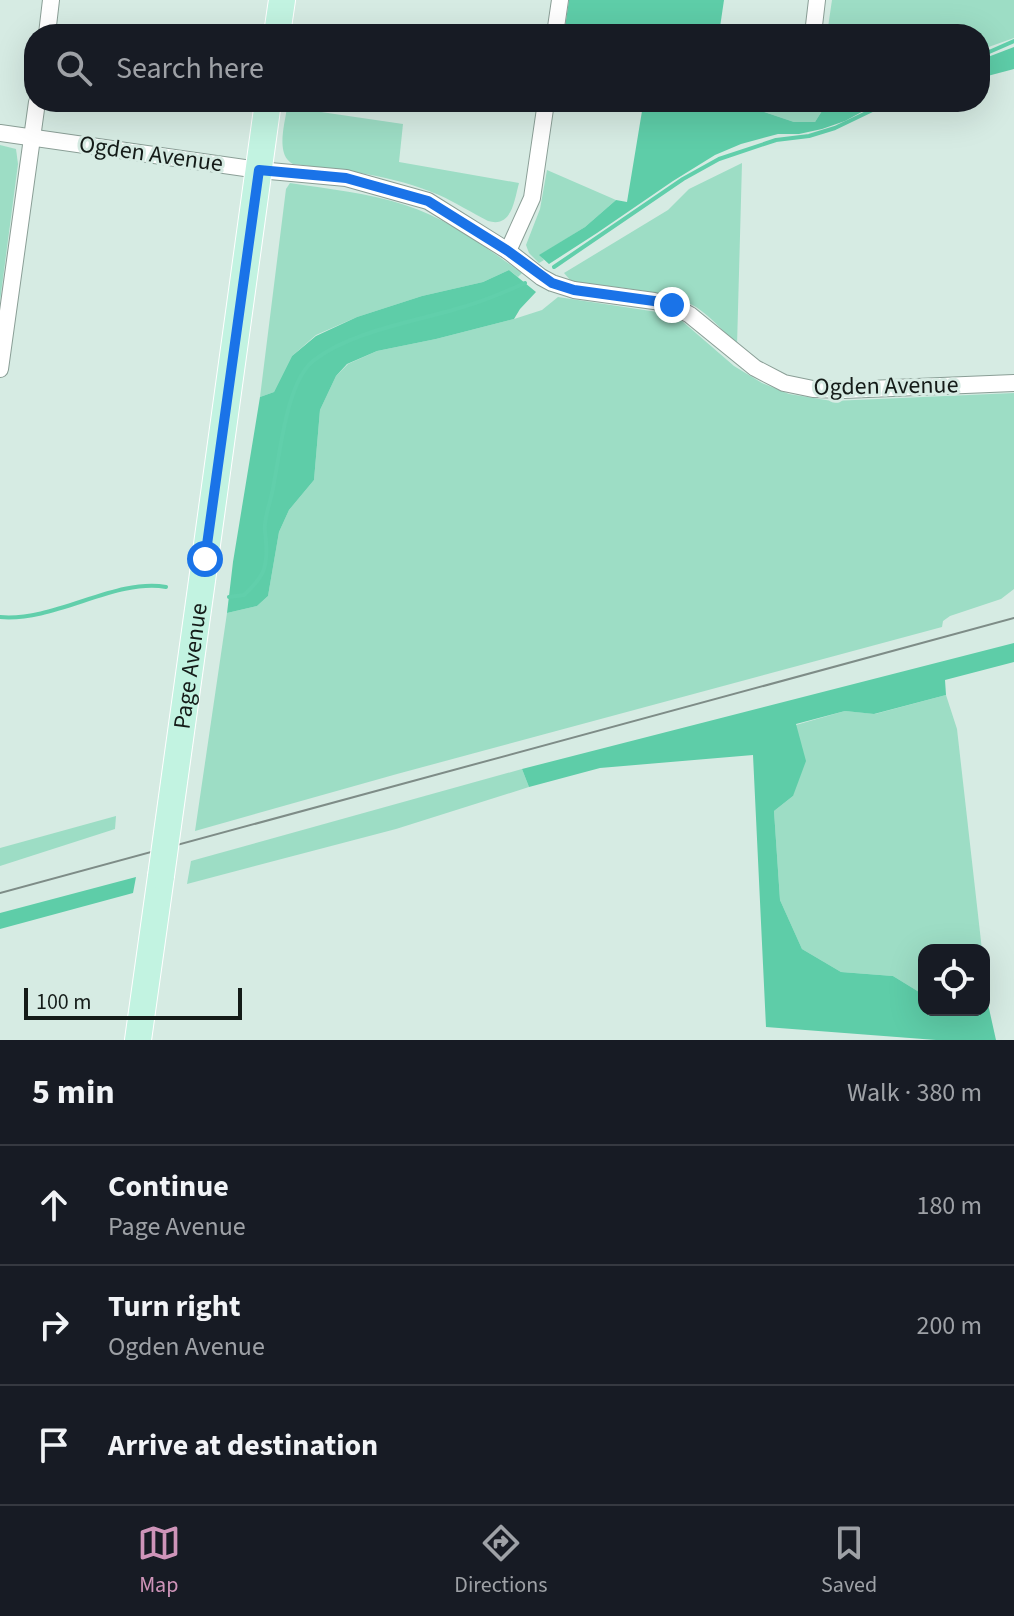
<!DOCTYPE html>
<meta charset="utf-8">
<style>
body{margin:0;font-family:"Source Sans 3",sans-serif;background:#20242c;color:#f1f3f6}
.controls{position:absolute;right:24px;bottom:24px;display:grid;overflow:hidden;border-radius:16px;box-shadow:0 8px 32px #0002}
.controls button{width:72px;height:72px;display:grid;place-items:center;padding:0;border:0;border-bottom:2px solid #363941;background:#171b24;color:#f1f3f6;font:40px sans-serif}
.scale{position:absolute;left:24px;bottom:20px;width:218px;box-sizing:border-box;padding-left:8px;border:4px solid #141b18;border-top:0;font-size:22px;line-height:28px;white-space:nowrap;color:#141b18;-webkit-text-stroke:6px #d6ebe3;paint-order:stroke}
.stop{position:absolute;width:24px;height:24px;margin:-18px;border:6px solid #1a73e8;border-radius:50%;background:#fff}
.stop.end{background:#1a73e8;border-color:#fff;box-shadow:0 2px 8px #0008}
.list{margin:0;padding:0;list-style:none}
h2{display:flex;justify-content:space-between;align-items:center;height:104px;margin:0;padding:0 32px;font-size:34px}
h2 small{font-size:26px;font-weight:400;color:#9ea1a6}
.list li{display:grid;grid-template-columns:52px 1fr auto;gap:24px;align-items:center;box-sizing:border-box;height:120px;padding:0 32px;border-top:2px solid #363941}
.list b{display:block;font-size:30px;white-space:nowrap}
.list p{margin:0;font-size:26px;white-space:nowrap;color:#9ea1a6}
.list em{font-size:26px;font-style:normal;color:#9ea1a6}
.icon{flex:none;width:44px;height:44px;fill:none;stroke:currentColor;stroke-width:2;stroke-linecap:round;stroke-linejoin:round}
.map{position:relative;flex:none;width:1014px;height:1040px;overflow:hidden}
.search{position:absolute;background:#171b24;box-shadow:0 8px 32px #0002;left:24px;right:24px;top:24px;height:88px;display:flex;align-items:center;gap:20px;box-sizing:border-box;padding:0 28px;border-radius:32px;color:#9ea1a6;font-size:30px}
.sheet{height:464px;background:#171b24}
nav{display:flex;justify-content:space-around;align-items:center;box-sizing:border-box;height:112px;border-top:2px solid #363941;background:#171b24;font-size:22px;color:#9ea1a6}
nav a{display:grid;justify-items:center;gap:4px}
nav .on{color:#ce94b9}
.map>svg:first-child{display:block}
.green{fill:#9dddc5}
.forest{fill:#5ecda8}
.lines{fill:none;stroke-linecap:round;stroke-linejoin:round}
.stream{stroke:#61cfab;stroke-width:4}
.street-casing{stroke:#8a9e96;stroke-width:18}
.primary-casing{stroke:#fff;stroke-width:28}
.street{stroke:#fff;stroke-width:16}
.primary{stroke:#c2f3e1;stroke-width:26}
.tram{stroke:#7e8c87;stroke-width:2}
.primary-bridge-casing{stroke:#fff;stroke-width:28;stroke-linecap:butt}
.primary-bridge{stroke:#c2f3e1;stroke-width:26}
.route{stroke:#1a73e8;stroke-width:10}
.labels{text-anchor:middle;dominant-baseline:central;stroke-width:6;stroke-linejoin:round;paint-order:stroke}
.street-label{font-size:24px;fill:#141b18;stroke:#d6ebe3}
</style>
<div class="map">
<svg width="1014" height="1040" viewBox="0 0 1014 1040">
<rect width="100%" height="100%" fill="#d6ebe3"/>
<g class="green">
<path d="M832,0H1014V38L980,50V34H827Z"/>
<path d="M758,102L792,107L793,102H797L802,107C812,106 820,102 830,102L827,103L815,122H794L761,111Z"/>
<path d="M287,107L403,124L399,162L519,183C514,201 512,228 488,221C472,213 455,202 439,195C393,175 342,170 293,164C275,155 285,124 287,107Z"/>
<path d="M0,145L16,149L18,164L0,301Z"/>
<path d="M742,163L737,346C725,332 712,318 696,307C666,289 608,287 572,282L564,273L668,210L689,189Z"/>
<path d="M547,170L616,200L585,227L540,255L544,260L539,263L529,253L526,245L540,209Z"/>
<path d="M290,183C329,189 368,193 405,205C449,219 485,247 522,273L518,277L509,270L483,282L422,296L357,317L316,335L292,356L274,392L260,397L286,189Z"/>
<path d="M558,297L664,313L682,321L734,366L762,383L789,394L832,401L1014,393V589L1001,599L950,616L943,621L942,627L397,774L195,831L227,613L257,606L268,596L279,532L289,510L314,480L320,410L336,376L348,364L377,351L436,339L514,319L542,310Z"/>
<path d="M946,695L957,729L982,950H924V995L893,976L841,972L802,949L780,900L774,811L793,796L796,725L845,711L875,714Z"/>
<path d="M522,769L529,787L396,829L187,884L191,861Z"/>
<path d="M116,816L115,829L0,866V848Z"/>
</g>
<g class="forest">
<path d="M569,0H724L719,34H564Z"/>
<path d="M1014,47V69L980,78V60Z"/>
<path d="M627,102H758L761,111L794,122H815L827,103L830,102H880L845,121L822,129L799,134H778L741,144L715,155L673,181L597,233L549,264L539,255L585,227L616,200L627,202L643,105Z"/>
<path d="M509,270L536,292L520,309L514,319L436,339L377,351L347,364L336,376L320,410L314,480L289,510L279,532L268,596L257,606L227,613L233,562L260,397L274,392L292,356L316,336L357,317L422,296L483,282Z"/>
<path d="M1014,643V662L945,680L946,695L874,714L845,711L796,724L806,761L793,796L774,811L780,900L802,949L841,972L893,976L924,995V1010H984V1005L988,1004L996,1040H936L766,1027L753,755L600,768L529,787L522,769Z"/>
<path d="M136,877L133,893L0,929V913Z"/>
</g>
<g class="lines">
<g class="stream">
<path d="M980,56L1014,41"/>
<path d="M554,267L683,179L719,159L776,140L809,136L835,128L889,102"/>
<path d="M229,597L244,595C263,577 268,569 266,542C266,536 264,530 265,524C266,512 271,500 273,488C280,455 286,383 313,361C350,332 412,322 456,309C479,303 503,293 525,283"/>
<path d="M0,617C55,622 115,578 166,587"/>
</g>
<defs>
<g id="street">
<path d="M47,34L51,0"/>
<path d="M555,34L560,0"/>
<path d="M813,34L817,0"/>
<path d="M0,133L259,170L346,178L428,201L508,251L541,277L552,283L574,290L654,301L672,305L690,315L755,368L784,383L813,389L844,390L1014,383"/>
<path d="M508,251L532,198L546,102"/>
<path d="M0,369L37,102"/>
</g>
<g id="primary">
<path d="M277,34L282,0"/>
<path d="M205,559L268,102"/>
<path d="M138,1040L161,876"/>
</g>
</defs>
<use href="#street" class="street-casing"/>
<use href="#primary" class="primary-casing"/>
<use href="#street" class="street"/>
<use href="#primary" class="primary"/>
<path class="tram" d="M0,893L1014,618"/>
<defs>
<g id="primary-bridge">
<path id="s1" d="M161,876L205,559"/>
</g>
</defs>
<use href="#primary-bridge" class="primary-bridge-casing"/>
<use href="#primary-bridge" class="primary-bridge"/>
</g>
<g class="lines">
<path class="route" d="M205,559L259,170L346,178L428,201L508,251L552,283L574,290L654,301L672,305"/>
</g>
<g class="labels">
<g class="street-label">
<text transform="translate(151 154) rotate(8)">Ogden Avenue</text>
<text transform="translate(886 386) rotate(-1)">Ogden Avenue</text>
<text stroke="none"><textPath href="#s1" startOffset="212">Page Avenue</textPath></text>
</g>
</g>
</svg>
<div class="controls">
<button><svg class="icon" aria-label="locate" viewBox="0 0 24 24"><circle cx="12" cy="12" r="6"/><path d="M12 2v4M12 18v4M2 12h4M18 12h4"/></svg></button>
</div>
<div class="scale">100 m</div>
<div class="stop" style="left:205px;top:559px"></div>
<div class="stop end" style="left:672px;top:305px"></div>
<div class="search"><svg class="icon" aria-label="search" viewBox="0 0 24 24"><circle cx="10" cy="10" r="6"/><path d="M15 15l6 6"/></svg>Search here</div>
</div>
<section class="sheet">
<h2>5 min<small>Walk · 380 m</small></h2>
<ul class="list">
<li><svg class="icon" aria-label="ahead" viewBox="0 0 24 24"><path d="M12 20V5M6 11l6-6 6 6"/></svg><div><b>Continue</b><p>Page Avenue</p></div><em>180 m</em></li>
<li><svg class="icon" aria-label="right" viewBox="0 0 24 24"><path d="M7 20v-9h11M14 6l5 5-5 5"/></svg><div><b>Turn right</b><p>Ogden Avenue</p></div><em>200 m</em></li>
<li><svg class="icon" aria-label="arrive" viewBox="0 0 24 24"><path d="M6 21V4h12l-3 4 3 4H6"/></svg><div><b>Arrive at destination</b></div></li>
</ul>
</section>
<nav>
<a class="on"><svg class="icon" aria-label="map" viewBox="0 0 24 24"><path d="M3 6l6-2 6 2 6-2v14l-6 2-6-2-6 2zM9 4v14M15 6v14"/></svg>Map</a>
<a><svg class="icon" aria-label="directions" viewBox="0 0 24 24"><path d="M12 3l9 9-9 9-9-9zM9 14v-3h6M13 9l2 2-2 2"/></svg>Directions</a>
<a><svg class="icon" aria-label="saved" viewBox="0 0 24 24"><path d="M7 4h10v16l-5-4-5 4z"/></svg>Saved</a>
</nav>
